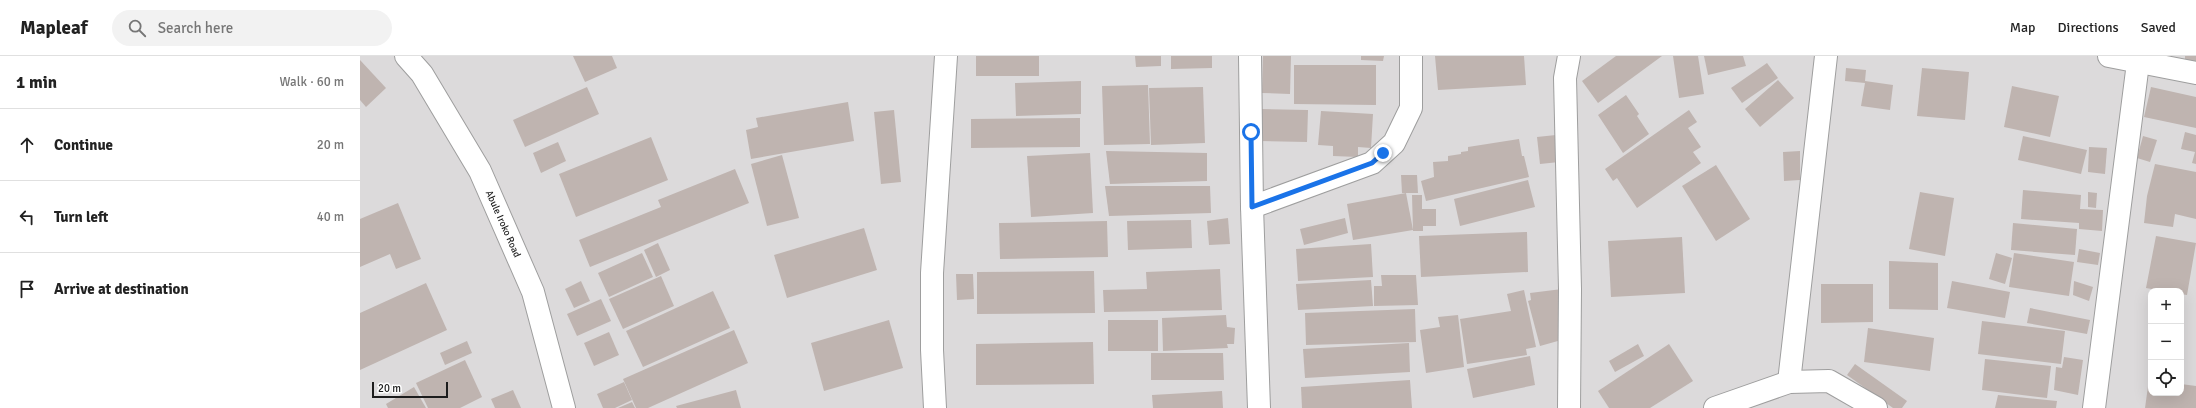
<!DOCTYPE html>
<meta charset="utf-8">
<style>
body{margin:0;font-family:Signika,sans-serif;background:#f2f2f2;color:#222}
.controls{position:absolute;right:12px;bottom:12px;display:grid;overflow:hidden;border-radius:8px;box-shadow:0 4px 16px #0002}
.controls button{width:36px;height:36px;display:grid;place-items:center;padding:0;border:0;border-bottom:1px solid #e0e0e0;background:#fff;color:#222;font:20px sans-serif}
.scale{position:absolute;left:12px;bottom:10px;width:76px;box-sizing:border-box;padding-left:4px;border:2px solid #1d1d1d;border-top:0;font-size:11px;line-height:14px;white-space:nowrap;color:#1d1d1d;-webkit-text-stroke:3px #fff;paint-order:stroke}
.stop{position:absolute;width:12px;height:12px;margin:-9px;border:3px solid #1a73e8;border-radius:50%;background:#fff}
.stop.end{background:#1a73e8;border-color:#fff;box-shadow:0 1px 4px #0008}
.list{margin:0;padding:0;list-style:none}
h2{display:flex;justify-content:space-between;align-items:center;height:52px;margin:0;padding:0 16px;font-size:17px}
h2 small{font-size:13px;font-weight:400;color:#767676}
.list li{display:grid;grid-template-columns:26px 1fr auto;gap:12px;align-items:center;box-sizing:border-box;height:72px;padding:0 16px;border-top:1px solid #e0e0e0}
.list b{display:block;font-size:15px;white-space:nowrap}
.list em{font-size:13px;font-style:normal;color:#767676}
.icon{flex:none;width:22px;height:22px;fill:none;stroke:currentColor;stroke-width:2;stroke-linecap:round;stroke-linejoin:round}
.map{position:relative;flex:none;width:1836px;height:352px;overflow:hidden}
header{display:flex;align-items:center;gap:24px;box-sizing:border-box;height:56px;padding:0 20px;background:#fff;border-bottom:1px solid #e0e0e0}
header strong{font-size:19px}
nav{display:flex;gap:22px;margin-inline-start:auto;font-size:14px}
.search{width:280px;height:36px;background:#f2f2f2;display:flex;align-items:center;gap:10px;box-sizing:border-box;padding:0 14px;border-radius:22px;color:#767676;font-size:15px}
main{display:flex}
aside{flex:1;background:#fff}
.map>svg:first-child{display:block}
.residential{fill:#dcdadb;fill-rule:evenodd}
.building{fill:#bfb4b0}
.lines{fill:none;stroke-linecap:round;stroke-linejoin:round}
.minor-casing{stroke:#9e9e9e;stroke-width:24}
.tertiary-casing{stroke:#9e9e9e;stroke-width:24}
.minor{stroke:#fff;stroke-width:22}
.tertiary{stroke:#fff;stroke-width:22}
.route{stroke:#1a73e8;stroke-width:5}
.labels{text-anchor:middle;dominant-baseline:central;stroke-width:4;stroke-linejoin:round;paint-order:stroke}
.street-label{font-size:10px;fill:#1d1d1d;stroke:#fff}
</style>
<header>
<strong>Mapleaf</strong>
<div class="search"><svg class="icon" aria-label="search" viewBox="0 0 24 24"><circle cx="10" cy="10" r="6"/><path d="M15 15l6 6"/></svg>Search here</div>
<nav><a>Map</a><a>Directions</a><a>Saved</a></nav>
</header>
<main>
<aside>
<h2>1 min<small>Walk · 60 m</small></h2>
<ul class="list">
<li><svg class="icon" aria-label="ahead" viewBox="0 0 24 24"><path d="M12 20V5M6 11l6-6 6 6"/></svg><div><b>Continue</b></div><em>20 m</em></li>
<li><svg class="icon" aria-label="left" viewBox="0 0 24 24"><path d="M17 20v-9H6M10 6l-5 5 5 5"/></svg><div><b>Turn left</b></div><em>40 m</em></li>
<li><svg class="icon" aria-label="arrive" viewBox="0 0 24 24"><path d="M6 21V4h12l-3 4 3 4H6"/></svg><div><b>Arrive at destination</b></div></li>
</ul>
</aside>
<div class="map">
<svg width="1836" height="352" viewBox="0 0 1836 352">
<rect width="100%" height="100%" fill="#eee9e4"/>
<path class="residential" d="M0,0H1836V352H0ZM1791,235H1821V337H1791Z"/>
<g class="building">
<path d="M213,0H252L257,12L225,26Z"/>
<rect x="616" y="0" width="63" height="20"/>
<path d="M775,0H801V10L776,11Z"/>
<path d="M811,0H852V12L811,13Z"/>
<path d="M903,0H931L930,38L902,37Z"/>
<path d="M1001,0H1024L1023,5L1001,4Z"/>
<path d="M1075,0H1164L1166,29L1078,34Z"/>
<path d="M1256,0H1302L1238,47L1222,25Z"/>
<path d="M1313,0H1338L1344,38L1319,42Z"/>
<path d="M1344,0H1383L1386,10L1348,19Z"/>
<path d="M1825,0H1836V10L1825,9Z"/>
<path d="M0,4L26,32L6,51L0,44Z"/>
<path d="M1407,7L1418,22L1382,47L1371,32Z"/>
<path d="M934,9H1016V49L934,48Z"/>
<path d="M1486,12L1506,14L1505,25L1533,29L1530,54L1501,50L1505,27L1485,25Z"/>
<path d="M1562,12L1609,16L1605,64L1557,60Z"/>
<path d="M1418,24L1434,42L1400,71L1385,53Z"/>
<path d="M721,25V58L656,60L655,27Z"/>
<path d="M788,29L790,88L744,89L742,30Z"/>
<path d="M1652,30L1699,40L1690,81L1644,71Z"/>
<path d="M227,31L239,58L165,91L153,64Z"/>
<path d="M843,31L845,87L791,89L789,32Z"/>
<path d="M1791,31L1836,41V72L1784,61Z"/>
<path d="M1266,39L1279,58L1277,60L1289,78L1263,97L1238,59Z"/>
<path d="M488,46L494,85L391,103L386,74L398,71L396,62Z"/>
<path d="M901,53L948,54L947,86L900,85Z"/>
<path d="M534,54L541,126L521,128L514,56Z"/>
<path d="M1329,54L1337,66L1328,72L1341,91L1333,96L1341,107L1277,152L1257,122L1253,125L1245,113Z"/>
<path d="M961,55L1013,58L1011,92L998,91V101L973,100V90L958,89Z"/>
<path d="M720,62V91L611,92V63Z"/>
<path d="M1825,76L1836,79V108L1832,107L1835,96L1821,93Z"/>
<path d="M1196,79L1199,106L1180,108L1177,81Z"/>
<path d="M1663,80L1727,94L1721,118L1658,104Z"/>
<path d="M1783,80L1797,84L1790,106L1777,102Z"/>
<path d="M291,81L308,124L216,161L199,118Z"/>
<path d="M1159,83L1162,100H1164L1169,121L1066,145L1061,125L1074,121L1073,106L1088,105V100L1101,98V96L1108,95V91Z"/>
<path d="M198,86L206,105L181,117L173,97Z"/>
<path d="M1729,91L1747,92L1745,118L1728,116Z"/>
<path d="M746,95L847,97V125L750,128Z"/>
<path d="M1440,95V124L1424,125L1423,96Z"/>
<path d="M730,97L733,157L671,161L667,100Z"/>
<path d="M422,99L439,162L407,170L391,108Z"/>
<path d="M1795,108L1836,116V163L1815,158L1813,171L1784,167L1787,140Z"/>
<path d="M1356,109L1390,163L1356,185L1322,130Z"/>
<path d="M375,113L389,147L230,211L219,184L301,151L298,144Z"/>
<path d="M1041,119H1057L1058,137H1042Z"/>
<path d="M1168,124L1175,151L1100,170L1094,143Z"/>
<path d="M745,130H850L851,157L749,160Z"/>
<path d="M1663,134L1721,139L1720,153L1743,154L1742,175L1719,173V167L1661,163Z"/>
<path d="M1560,136L1594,142L1585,200L1549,193Z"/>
<path d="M1728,136L1737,137L1736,152L1728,151Z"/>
<path d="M1046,137L1053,174L993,184L987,148Z"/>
<path d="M1052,139H1062V153H1076V170H1063V175H1053Z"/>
<path d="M38,147L61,203L36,213L30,198L0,211V163Z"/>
<path d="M868,162L870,188L849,189L847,165Z"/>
<path d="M985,162L988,177L944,189L940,173Z"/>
<path d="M831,164L832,192L768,194L767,165Z"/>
<path d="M747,165L748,201L640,203L639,167Z"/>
<path d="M1653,167L1717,173L1715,199L1651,194Z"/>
<path d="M504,172L517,214L427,242L414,199Z"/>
<path d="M1167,176L1168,216L1061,221L1059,180Z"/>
<path d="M1796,180L1836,187L1827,239L1821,238V235H1803L1786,232Z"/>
<path d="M1322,181L1325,237L1251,241L1248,185Z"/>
<path d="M298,187L310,214L296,221L284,194Z"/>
<path d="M1011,188L1013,221L938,225L936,193Z"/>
<path d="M1719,193L1740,197L1738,209L1717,206Z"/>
<path d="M282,197L293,221L249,241L238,217Z"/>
<path d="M1636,197L1652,202L1645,228L1629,223Z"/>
<path d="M1654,197L1714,206L1709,240L1649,231Z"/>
<path d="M1529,205L1578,207V254L1529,253Z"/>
<path d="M860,213L862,254L744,256L743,234L787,233L786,216Z"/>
<path d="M734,215L735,257L617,258V216Z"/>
<path d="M596,218H613L614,243L597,244Z"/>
<path d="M1021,219H1056L1058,249L1014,250V230H1022Z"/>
<path d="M301,220L314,250L263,273L249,243Z"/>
<path d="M1011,224L1013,250L938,254L936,228Z"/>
<path d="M221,225L230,245L214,252L205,233Z"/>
<path d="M1592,225L1650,236L1645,262L1587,252Z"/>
<path d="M1714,225L1733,231L1729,245L1713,239Z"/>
<path d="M66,227L87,274L0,314V257Z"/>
<path d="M1461,228H1513V266L1461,267Z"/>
<path d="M1202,233L1205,283L1180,290L1168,245L1171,244L1170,237Z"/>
<path d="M1164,234L1176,291L1166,293L1167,299L1107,308L1100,263L1151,255L1147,238Z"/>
<path d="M353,235L370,272L283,311L266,275Z"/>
<path d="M241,243L251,265L217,280L207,258Z"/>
<path d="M1670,252L1730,264L1727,278L1667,267Z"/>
<path d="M1055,253L1056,286L946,289L945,257Z"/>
<path d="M866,259L867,271L875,272L874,288H867L868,292L803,295L802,262Z"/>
<path d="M1098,259L1104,311L1066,317L1060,274L1080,271L1078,261Z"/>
<path d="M529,264L543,312L464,335L451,287Z"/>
<rect x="748" y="264" width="50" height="31"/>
<path d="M1622,265L1705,275L1701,308L1618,298Z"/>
<path d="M1508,272L1574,282L1570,315L1504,306Z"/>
<path d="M374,274L388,307L288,352H276L263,323Z"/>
<path d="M249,276L259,299L234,310L224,287Z"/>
<path d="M107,285L112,297L85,309L80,297Z"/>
<path d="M733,286L734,328L616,329V288Z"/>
<path d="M1049,287L1050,316L945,322L943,293Z"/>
<path d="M1278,288L1284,300L1255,316L1249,305Z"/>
<path d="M1309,288L1333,325L1290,352H1249L1238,335Z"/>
<path d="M791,297H863L864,324H791Z"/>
<path d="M1170,300L1175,329L1113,342L1107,313Z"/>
<path d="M1704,301L1723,304L1718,339L1694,334L1696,311L1702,312Z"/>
<path d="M1625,303L1691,310L1687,342L1622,334Z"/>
<path d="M105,304L122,341L100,352H68L56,327Z"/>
<path d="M1495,308L1547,345L1542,352H1533L1487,319Z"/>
<path d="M1789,323H1791V337H1821V328L1836,330V352H1785Z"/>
<path d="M1050,324L1052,352H942L941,331Z"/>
<path d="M264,326L272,344L255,352H243L237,338Z"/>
<path d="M54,331L66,352H28L26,348Z"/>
<path d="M153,334L161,352H135L131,343Z"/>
<path d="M376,334L381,352H317L316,350Z"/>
<path d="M862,335L863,352H793L792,339Z"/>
<path d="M1638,339L1697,345L1696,352H1635Z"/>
<path d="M272,346L275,352H258Z"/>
</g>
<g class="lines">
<defs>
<g id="minor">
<path d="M890,0L892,151L899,352"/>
<path d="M1749,0L1836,17"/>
<path d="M892,151L1012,107L1034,87L1051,52V0"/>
<path d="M1429,326L1466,0"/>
<path d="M575,352L572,294V217L586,0"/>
<path d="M1209,352L1210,233L1205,22L1209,0"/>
<path d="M1355,352L1429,326L1469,325L1516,352"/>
<path d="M1734,352L1778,7"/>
</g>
<path id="tertiary" d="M46,0L62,18L120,115L173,236L204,352"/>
</defs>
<use href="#minor" class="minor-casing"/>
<use href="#tertiary" class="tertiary-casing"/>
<use href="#minor" class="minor"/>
<use href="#tertiary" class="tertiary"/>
</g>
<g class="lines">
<path class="route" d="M891,76L892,151L1012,107L1023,97"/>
</g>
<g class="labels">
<g class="street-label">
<text transform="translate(143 168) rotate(66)">Abule Iroko Road</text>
</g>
</g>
</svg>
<div class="controls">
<button>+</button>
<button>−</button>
<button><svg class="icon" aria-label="locate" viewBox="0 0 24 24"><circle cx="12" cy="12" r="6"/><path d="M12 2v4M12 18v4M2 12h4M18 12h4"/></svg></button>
</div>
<div class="scale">20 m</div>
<div class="stop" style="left:891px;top:76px"></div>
<div class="stop end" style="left:1023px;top:97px"></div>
</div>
</main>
